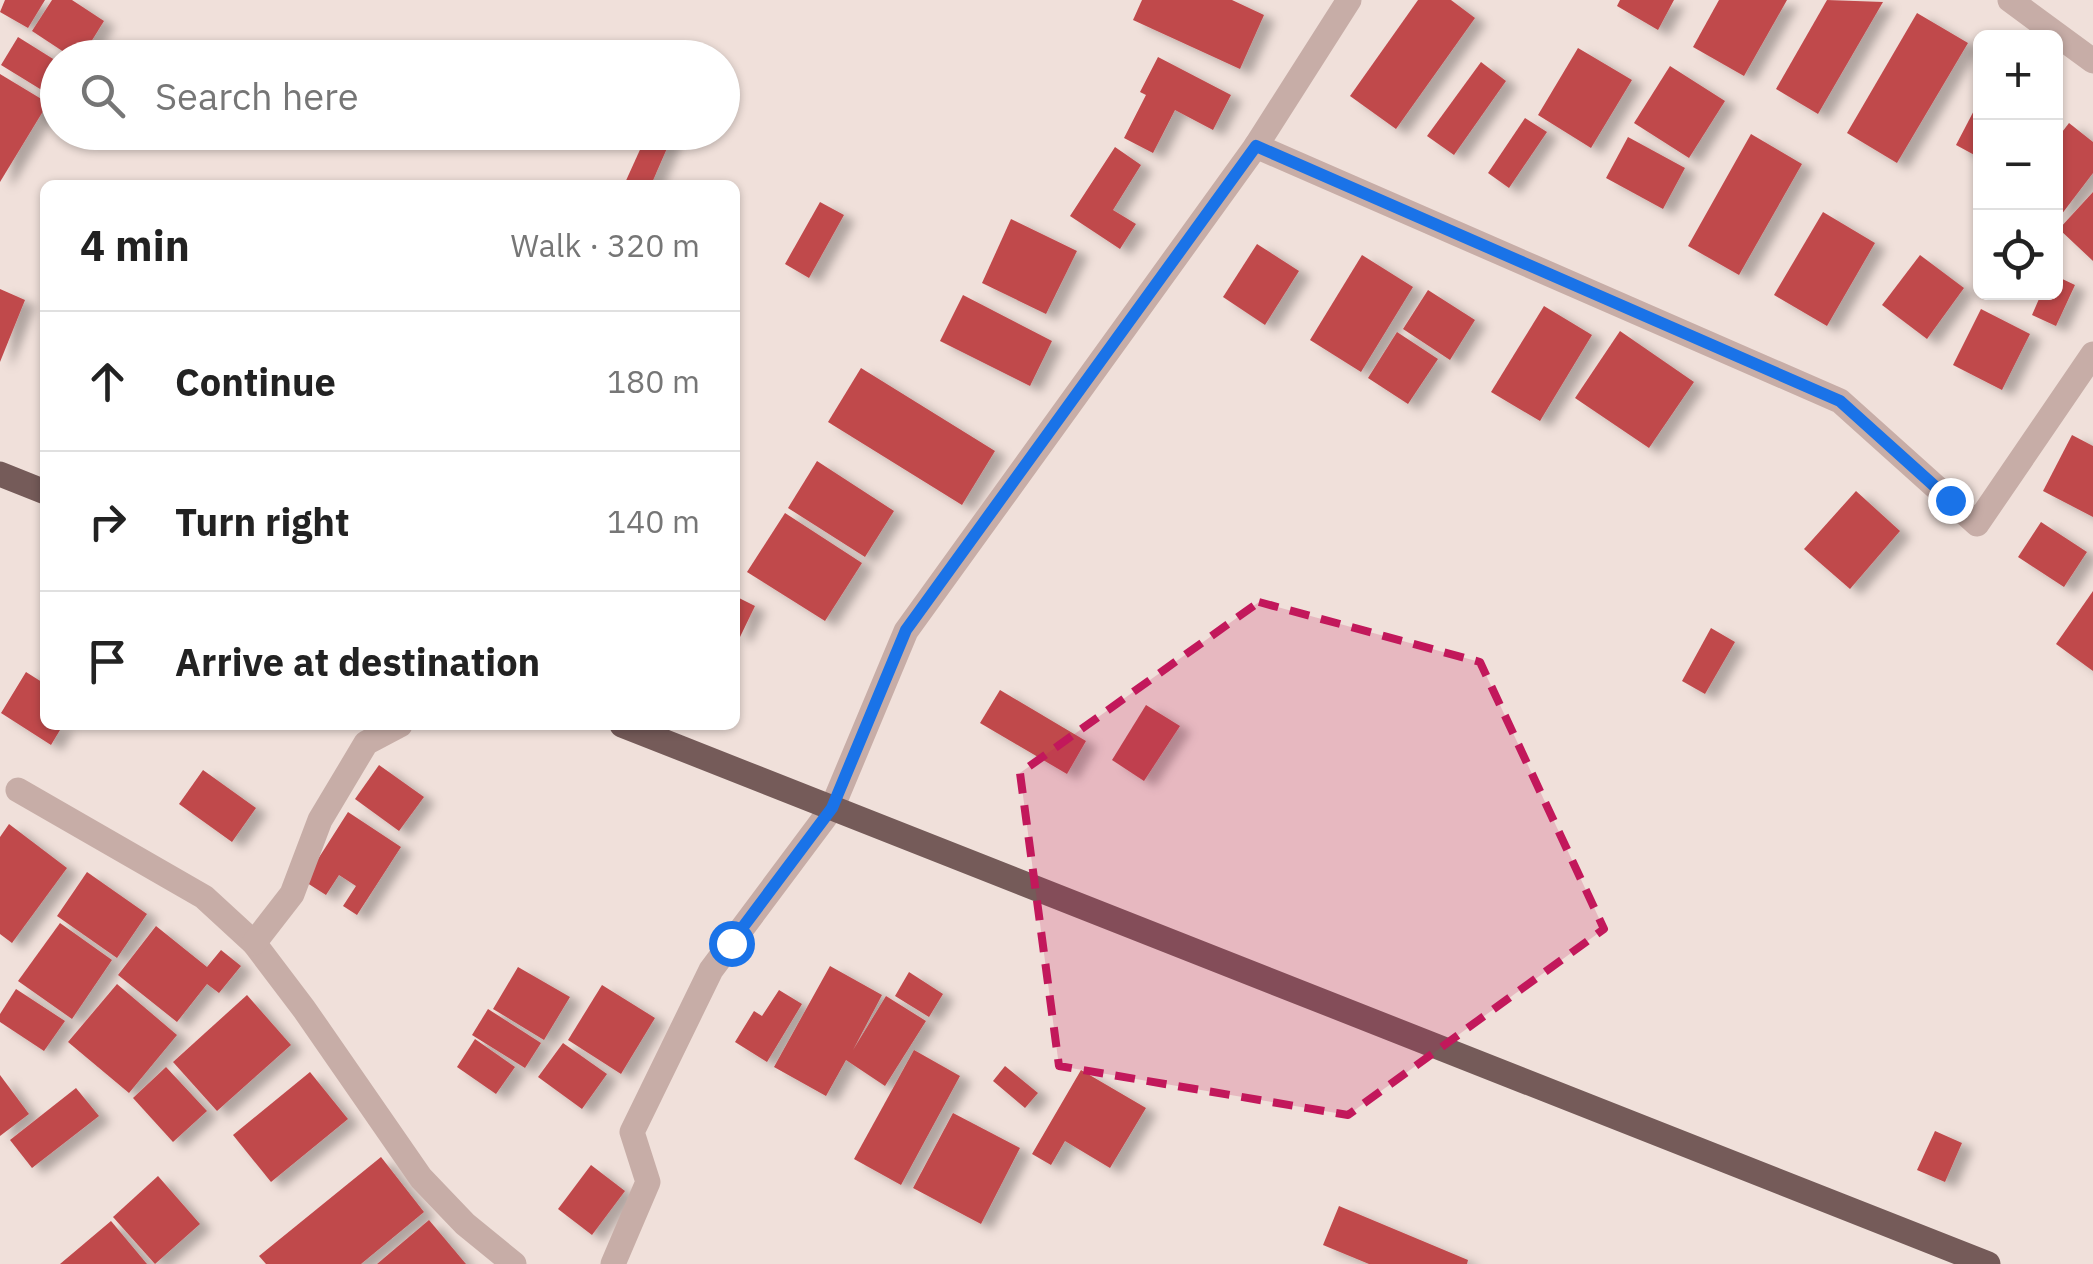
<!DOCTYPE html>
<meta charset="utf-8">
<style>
body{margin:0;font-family:"IBM Plex Sans",sans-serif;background:#f2f2f2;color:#222}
.controls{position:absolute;right:30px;top:30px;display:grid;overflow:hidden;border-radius:15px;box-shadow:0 2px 8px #0004}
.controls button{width:90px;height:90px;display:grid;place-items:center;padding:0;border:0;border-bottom:2px solid #e0e0e0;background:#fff;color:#222;font:50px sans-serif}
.stop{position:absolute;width:30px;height:30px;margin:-22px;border:8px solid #1a73e8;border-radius:50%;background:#fff}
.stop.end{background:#1a73e8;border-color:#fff;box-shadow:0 2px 10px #0008}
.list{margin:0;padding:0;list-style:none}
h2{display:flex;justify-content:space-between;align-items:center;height:130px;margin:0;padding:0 40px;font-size:42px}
h2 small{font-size:32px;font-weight:400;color:#767676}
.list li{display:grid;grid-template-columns:65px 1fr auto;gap:30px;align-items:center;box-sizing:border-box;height:140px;padding:0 40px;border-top:2px solid #e0e0e0}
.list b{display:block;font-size:38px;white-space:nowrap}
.list em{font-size:32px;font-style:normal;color:#767676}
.icon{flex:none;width:55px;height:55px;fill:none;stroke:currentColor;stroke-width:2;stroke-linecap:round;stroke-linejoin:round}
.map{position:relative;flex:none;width:2093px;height:1264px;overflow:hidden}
.search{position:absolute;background:#fff;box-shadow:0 2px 8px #0004;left:40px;top:40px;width:700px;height:110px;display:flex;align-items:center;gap:25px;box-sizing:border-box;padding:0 35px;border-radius:55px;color:#767676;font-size:38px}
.panel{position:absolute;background:#fff;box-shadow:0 2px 8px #0004;left:40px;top:180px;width:700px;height:550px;border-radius:15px}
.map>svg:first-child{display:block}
.building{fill:#c0484b;filter:url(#shadow)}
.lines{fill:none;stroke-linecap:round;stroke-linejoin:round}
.minor{stroke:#c7ada7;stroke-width:25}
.primary{stroke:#755b59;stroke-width:25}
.route{stroke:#1a73e8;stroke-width:12}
.marked{fill:#c2185b;fill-opacity:0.2;stroke:#c2185b;stroke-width:8;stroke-dasharray:20 12;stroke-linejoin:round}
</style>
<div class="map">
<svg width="2093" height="1264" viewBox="0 0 2093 1264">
<defs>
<filter id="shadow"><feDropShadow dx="11" dy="6" stdDeviation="5" flood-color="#0004"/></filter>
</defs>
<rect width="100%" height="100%" fill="#f0e0da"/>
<g class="building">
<path d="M5,0H45L28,28L0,12Z"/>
<path d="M52,0H72L104,21L81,58H73L32,31Z"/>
<path d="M1142,0H1232L1264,15L1240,69L1133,20Z"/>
<path d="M1418,0H1451L1475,18L1396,129L1350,96Z"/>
<path d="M1620,0H1674L1658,30L1617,6Z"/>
<path d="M1719,0H1787L1744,76L1693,47Z"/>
<path d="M1827,0L1883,2L1818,114L1776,89Z"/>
<path d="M1917,13L1968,43L1897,163L1847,133Z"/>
<path d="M18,37L58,62V100L1,65Z"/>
<path d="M1578,48L1632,80L1591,148L1538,115Z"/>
<path d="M1158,57L1231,95L1213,130L1175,110L1153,153L1124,138L1146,95L1140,92Z"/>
<path d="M1481,62L1506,81L1454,155L1427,136Z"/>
<path d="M1670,66L1725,101L1689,158L1634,123Z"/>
<path d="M0,74L48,103L0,182Z"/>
<path d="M1980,99V158L1956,145Z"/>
<path d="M1525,118L1547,132L1509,188L1488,173Z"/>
<path d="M2069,123L2093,142V173L2058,219L2056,216V140Z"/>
<path d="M648,132L671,139L651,185H624Z"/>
<path d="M1751,134L1802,164L1739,275L1688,246Z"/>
<path d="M1628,137L1685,168L1663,209L1606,178Z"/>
<path d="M1115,147L1141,165L1113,210L1136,224L1120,249L1070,216Z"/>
<path d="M2093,192V261L2059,229Z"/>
<path d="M820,202L844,215L809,278L785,264Z"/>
<path d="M1823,212L1875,243L1827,326L1774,295Z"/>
<path d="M1011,219L1077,251L1046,314L982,283Z"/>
<path d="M1257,244L1299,271L1265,325L1223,297Z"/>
<path d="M1362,255L1413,287L1361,372L1310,340Z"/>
<path d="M1920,255L1964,288L1927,339L1882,305Z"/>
<path d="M2056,276L2075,285L2056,326L2032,315L2042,292H2056Z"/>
<path d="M0,289L25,300L0,362Z"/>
<path d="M1428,290L1475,320L1450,360L1403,329Z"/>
<path d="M963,295L1052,341L1030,386L940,341Z"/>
<path d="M1544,306L1592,335L1540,421L1491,392Z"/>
<path d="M1981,309L2030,334L2002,390L1953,365Z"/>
<path d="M1620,331L1694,382L1649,448L1575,398Z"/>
<path d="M1397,332L1438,359L1408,404L1368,378Z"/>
<path d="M861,368L995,451L962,505L828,422Z"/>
<path d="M2072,435L2093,446V517L2043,491Z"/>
<path d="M817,461L894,511L865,557L788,508Z"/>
<path d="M1856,491L1900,531L1850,589L1804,549Z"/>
<path d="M785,513L862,563L825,621L747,572Z"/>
<path d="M2041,522L2087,552L2064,587L2018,557Z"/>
<path d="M2093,591V671L2056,644Z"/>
<path d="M735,596L755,606L740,637L735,634Z"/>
<path d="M1711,628L1735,642L1705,694L1682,681Z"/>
<path d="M26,672L45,684V725H63L51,745L1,713Z"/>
<path d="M1000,690L1086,741L1067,774L980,723Z"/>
<path d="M1146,705L1180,726L1144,781L1112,760Z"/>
<path d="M379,765L424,797L399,831L355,799Z"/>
<path d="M203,770L256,808L232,842L179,804Z"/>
<path d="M348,812L401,847L357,915L343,906L356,886L339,875L326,895L304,881Z"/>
<path d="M9,824L67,868L12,943L0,934V837Z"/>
<path d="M87,872L147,914L117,958L57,916Z"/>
<path d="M60,923L112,960L72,1019L18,981Z"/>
<path d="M156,926L207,967L221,950L241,966L219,993L207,984L177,1022L118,975Z"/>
<path d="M830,966L882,995L853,1050L886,996L926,1021L885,1086L846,1060L826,1096L774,1067Z"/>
<path d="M518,967L570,997L544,1040L493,1009Z"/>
<path d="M909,972L943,994L929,1017L895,996Z"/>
<path d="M117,984L177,1035L129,1093L68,1042Z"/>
<path d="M602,985L655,1018L621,1074L568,1040Z"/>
<path d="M16,989L65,1021L44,1051L0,1022V1014Z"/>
<path d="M779,990L802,1004L767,1062L735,1042L754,1011L762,1016Z"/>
<path d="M247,995L291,1045L217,1111L173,1062Z"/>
<path d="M488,1009L541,1043L525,1068L472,1035Z"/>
<path d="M475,1039L515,1067L496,1094L457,1067Z"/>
<path d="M563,1043L607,1074L582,1109L538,1077Z"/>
<path d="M914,1050L960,1076L901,1185L854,1159Z"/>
<path d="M1005,1066L1038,1093L1025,1108L993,1081Z"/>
<path d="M166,1067L207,1111L173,1142L133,1098Z"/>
<path d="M1081,1070L1146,1108L1110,1168L1065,1141L1051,1165L1032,1154Z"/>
<path d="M310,1072L348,1119L271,1182L233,1135Z"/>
<path d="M0,1075L29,1114L0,1136Z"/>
<path d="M76,1088L99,1116L32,1168L10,1140Z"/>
<path d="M953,1113L1020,1148L981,1224L913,1188Z"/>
<path d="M1935,1131L1962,1143L1945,1182L1917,1170Z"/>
<path d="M381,1157L424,1212L361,1264H266L259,1256Z"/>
<path d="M591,1165L625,1191L592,1235L558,1209Z"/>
<path d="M158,1176L200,1224L155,1264L113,1217Z"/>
<path d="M1339,1206L1468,1260L1467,1264H1369L1323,1245Z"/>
<path d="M429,1220L466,1264H377Z"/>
<path d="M111,1221L147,1264H60Z"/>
</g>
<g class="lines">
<g class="minor">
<path d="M2010,0L2093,61"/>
<path d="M1256,146L1840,401L1977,524L2093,354"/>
<path d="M18,790L204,897L254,943L304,1009L421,1178L465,1224L514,1264"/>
<path d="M254,943L292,894L320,820L366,743L400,725"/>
<path d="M613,1264L648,1182L632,1132L711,970L832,808L906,631L1256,146L1349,0"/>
</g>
<g class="primary">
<path d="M0,474L45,492"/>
<path d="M622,725L1988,1264"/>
</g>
</g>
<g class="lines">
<path class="route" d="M731,943L832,808L906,630L1256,146L1840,401L1950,500"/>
</g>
<path class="marked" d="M1259,602L1480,662L1604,929L1348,1115L1059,1066L1020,773Z"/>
</svg>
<div class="controls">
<button>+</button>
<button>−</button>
<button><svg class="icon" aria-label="locate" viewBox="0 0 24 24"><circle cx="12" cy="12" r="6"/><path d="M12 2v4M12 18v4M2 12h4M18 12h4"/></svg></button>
</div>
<div class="stop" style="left:731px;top:943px"></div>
<div class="stop end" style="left:1950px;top:500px"></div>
<div class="search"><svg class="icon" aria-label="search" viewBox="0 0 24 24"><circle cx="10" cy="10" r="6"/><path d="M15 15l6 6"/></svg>Search here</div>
<section class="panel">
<h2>4 min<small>Walk · 320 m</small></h2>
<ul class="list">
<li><svg class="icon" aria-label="ahead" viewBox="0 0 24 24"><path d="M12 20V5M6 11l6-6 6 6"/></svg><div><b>Continue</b></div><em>180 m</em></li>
<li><svg class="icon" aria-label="right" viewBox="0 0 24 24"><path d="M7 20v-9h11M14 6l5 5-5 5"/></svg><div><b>Turn right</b></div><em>140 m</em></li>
<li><svg class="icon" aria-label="arrive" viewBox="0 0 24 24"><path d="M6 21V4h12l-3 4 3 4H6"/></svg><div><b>Arrive at destination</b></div></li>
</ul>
</section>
</div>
